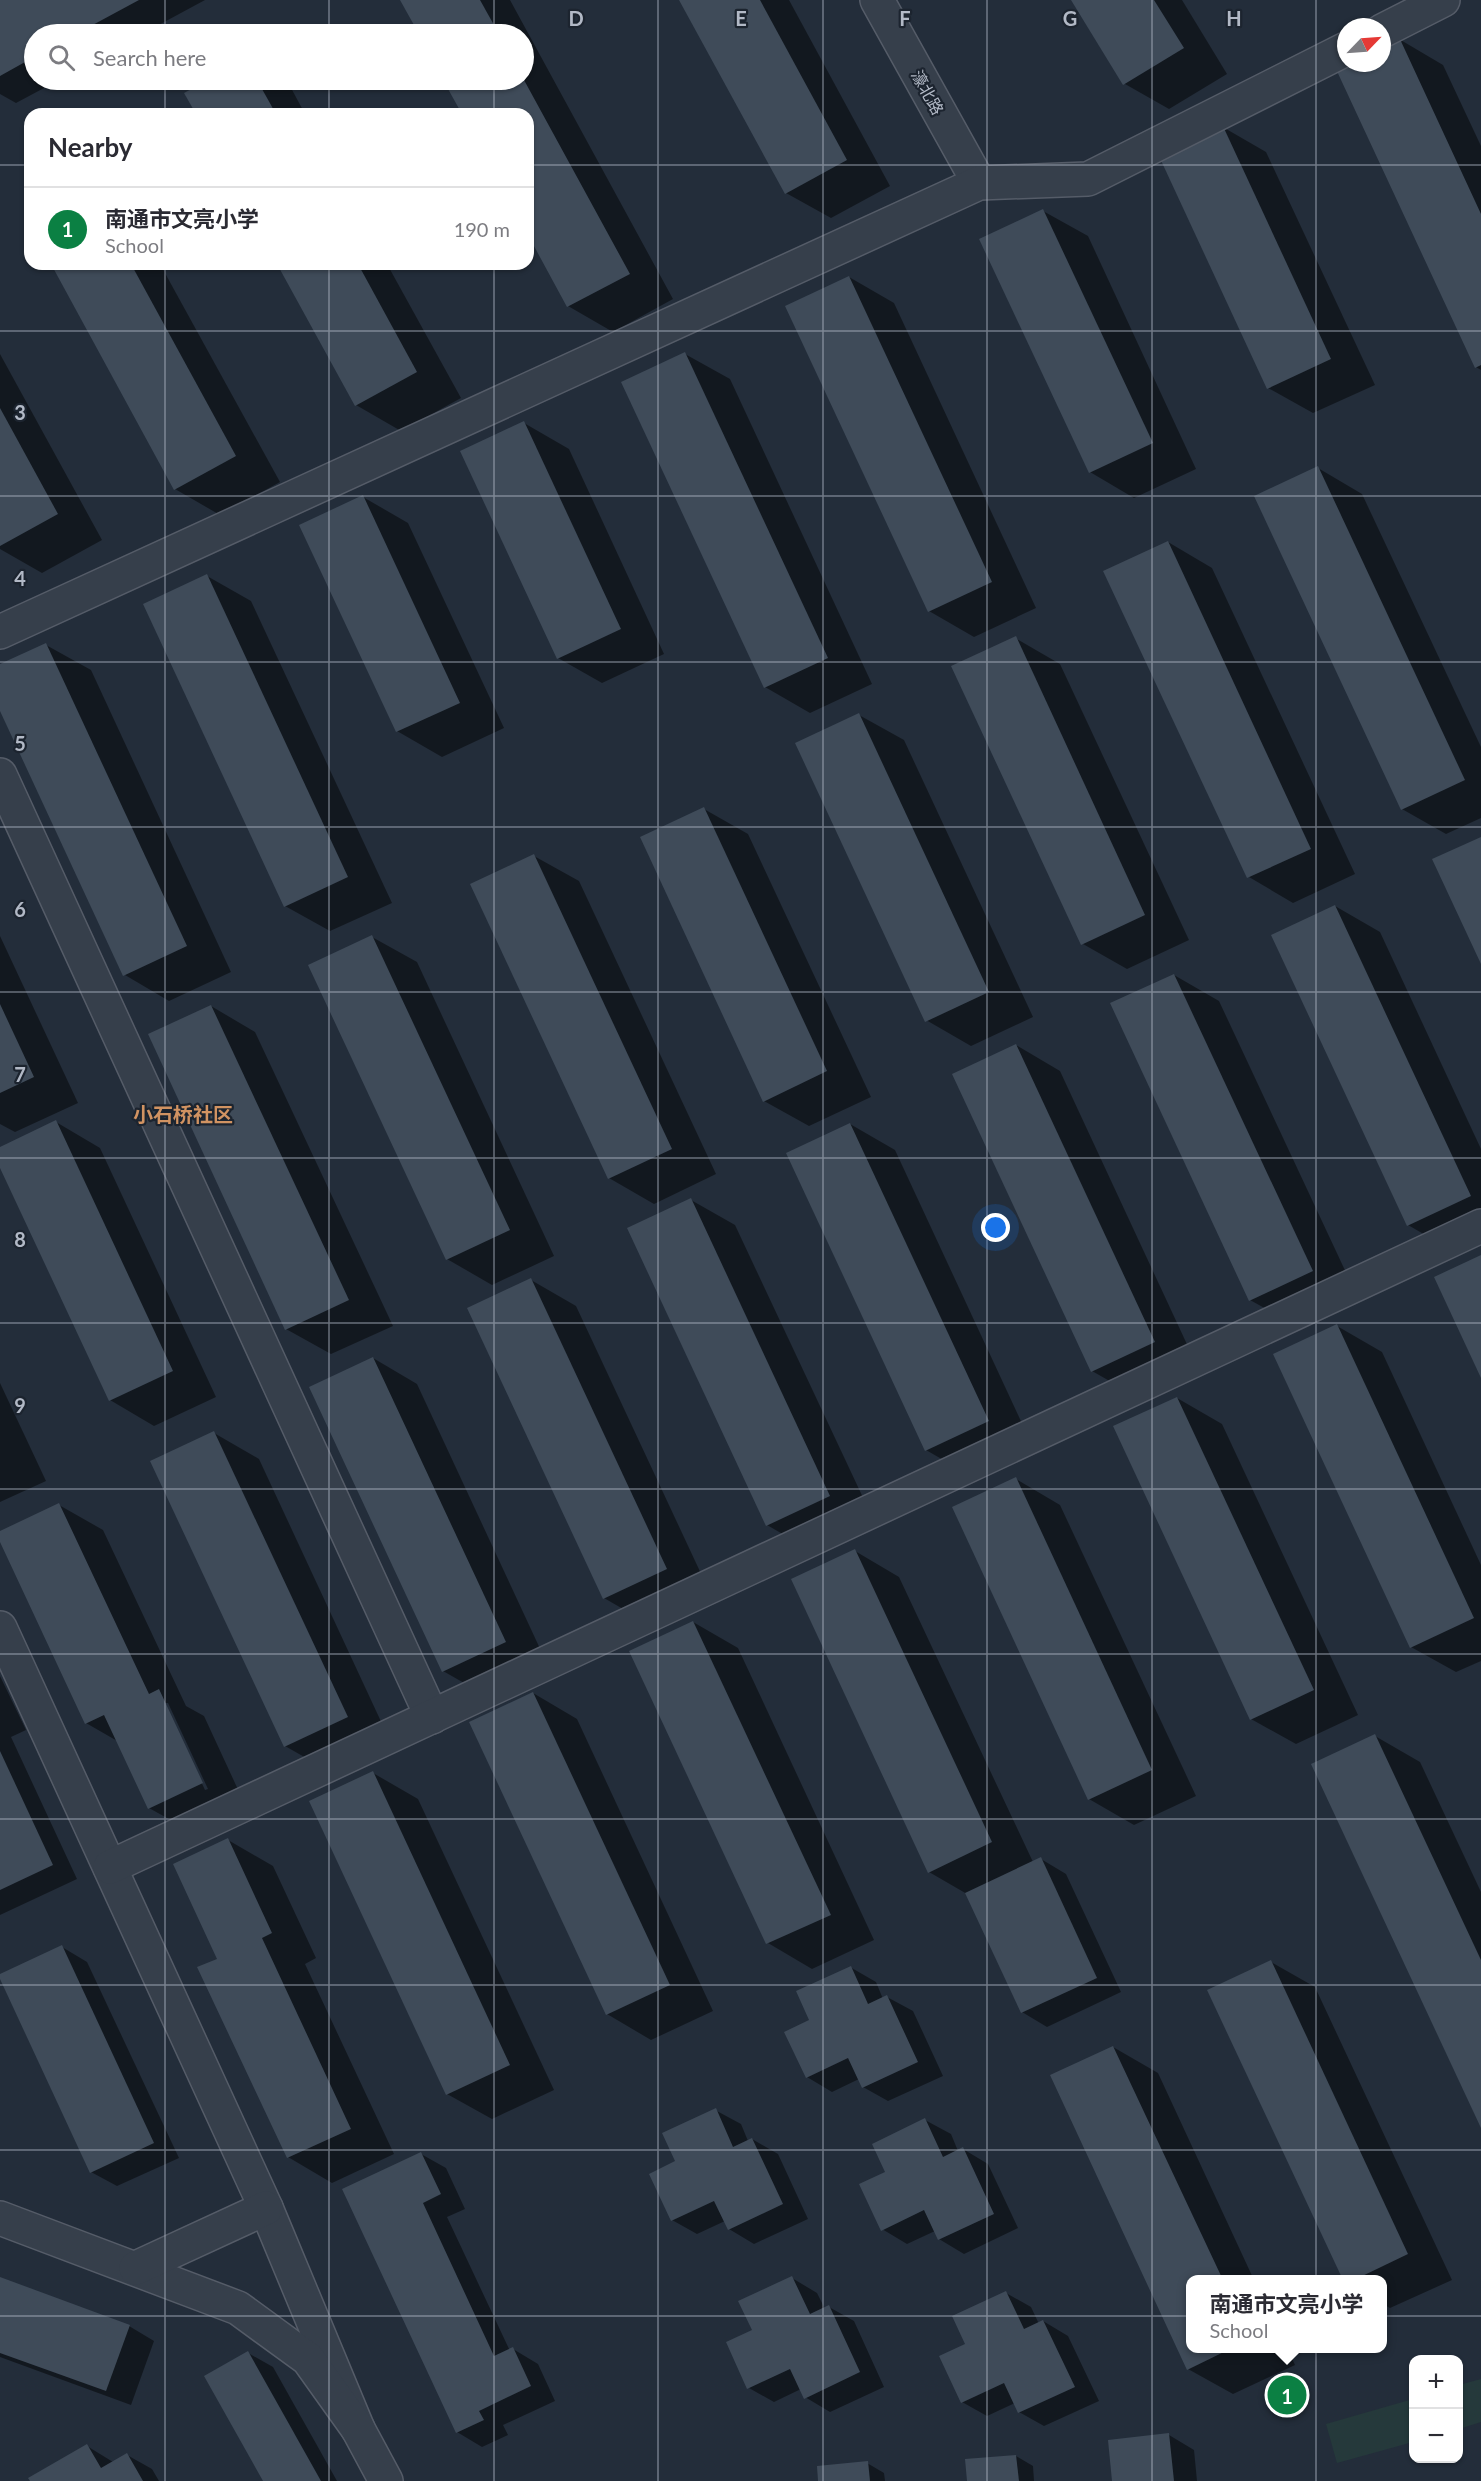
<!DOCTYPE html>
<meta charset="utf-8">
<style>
body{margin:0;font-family:Lato,"Noto Sans SC",sans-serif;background:#f7f7f7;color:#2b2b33}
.controls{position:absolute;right:18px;bottom:18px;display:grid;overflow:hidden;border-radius:12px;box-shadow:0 2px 4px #0004}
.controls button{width:54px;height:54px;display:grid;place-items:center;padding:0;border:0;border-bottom:2px solid #e1e1e2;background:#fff;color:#2b2b33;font:30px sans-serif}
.compass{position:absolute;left:1337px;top:18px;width:54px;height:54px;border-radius:50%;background:#fff;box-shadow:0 2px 4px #0004;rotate:65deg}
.you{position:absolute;left:996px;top:1228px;width:21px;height:21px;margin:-15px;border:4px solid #fff;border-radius:50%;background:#1a73e8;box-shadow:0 0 0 9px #1a73e833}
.badge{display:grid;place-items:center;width:39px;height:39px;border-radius:50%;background:#0b8043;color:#fff;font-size:20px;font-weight:700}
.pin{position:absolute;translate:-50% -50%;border:3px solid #fff;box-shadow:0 2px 6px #0006}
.popup{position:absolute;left:1186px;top:2275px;width:201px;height:78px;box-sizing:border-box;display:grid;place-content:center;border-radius:12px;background:#fff;filter:drop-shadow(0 2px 4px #0005);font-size:20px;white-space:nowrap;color:#7c7c81}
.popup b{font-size:22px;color:#2b2b33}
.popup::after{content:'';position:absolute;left:50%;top:100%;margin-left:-12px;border:12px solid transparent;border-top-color:#fff}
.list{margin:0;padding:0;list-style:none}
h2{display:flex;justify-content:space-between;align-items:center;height:78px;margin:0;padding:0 24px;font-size:26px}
h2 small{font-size:20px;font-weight:400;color:#7c7c81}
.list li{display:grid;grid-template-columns:39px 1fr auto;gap:18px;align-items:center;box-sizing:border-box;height:84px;padding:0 24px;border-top:2px solid #e1e1e2}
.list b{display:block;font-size:22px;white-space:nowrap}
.list p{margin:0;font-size:20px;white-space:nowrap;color:#7c7c81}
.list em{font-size:20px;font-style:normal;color:#7c7c81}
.icon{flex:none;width:33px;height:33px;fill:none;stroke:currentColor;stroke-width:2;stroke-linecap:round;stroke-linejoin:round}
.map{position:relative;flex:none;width:1481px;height:2481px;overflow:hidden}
.search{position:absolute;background:#fff;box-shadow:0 2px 4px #0004;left:24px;top:24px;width:510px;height:66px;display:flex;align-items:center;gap:15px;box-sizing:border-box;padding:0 21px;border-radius:33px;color:#7c7c81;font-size:22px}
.panel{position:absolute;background:#fff;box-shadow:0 2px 4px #0004;left:24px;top:108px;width:510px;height:162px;border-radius:18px}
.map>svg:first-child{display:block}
.green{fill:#25393b}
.shadow{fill:#0007;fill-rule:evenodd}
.building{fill:#3f4b59}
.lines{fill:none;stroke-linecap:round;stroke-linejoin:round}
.minor-casing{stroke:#555c68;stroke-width:36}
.minor{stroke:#363f4b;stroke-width:33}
.grid{fill:none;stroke:#b2b9c6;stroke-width:1.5;stroke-opacity:0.55}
.labels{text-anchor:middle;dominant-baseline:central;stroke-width:4.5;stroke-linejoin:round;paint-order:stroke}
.street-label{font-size:16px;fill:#b2b9c6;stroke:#1c242f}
.quarter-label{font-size:20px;font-weight:bold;fill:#d19362;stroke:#1c242f}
.grid-label{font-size:20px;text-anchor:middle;font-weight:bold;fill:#b2b9c6;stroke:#1c242f;stroke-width:4.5;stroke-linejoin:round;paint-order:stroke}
</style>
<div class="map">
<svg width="1481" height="2481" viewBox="0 0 1481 2481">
<rect width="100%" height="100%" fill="#232d3a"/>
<g class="green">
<path d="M1481,2379V2422L1459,2429V2385Z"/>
<path d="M1413,2399V2442L1337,2463L1326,2424Z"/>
</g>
<g class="shadow">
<path d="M0,0H205L142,34H34V80H59L16,103L0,94Z"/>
<path d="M401,0H510L673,299L613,332L568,306L528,232V114H464L445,80H524V34H420Z"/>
<path d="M681,0H789L890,186L831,218L786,193Z"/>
<path d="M1073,0H1182L1227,74L1169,109L1125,84Z"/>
<path d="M1399,39L1443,65L1481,146V370L1476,367L1382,63Z"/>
<path d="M211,80H278L290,86L305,114H197L186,93Z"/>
<path d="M1221,126L1266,152L1375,385L1313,413L1268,388Z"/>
<path d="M1043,211L1088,236L1196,469L1134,498L1090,472Z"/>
<path d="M52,264H160L280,482L220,515L175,489Z"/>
<path d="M279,264H387L461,398L401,431L356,405Z"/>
<path d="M849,277L894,303L1036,608L974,637L929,611Z"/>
<path d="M0,354L102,540L42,573L0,549Z"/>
<path d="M685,354L730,379L872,684L810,713L765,687Z"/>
<path d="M524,423L569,449L664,654L602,683L558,658Z"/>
<path d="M1318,468L1362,494L1481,747V818L1446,834L1402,809Z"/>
<path d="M363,497L408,523L504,728L442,757L397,731Z"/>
<path d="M1168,542L1212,568L1355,874L1293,903L1249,877L1105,572Z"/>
<path d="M207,576L251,601L392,903L330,931L285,906Z"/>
<path d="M1015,638L1060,664L1189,940L1127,969L1083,944Z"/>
<path d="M46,645L91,670L231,972L169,1001L125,975L0,708V666Z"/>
<path d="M859,715L904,740L1033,1017L971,1046L926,1020Z"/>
<path d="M704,809L748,834L871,1097L809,1126L764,1101Z"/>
<path d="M534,856L579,881L716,1174L654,1204L609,1178Z"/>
<path d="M1335,906L1380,932L1481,1149V1238L1453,1251L1408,1225Z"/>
<path d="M0,936L78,1103L15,1132L0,1124Z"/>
<path d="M372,937L417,962L554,1256L492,1285L447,1259Z"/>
<path d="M1174,975L1219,1001L1357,1296L1295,1325L1250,1300Z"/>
<path d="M211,1006L255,1032L393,1326L331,1354L286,1329Z"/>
<path d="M1016,1045L1060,1071L1198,1368L1136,1396L1092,1371Z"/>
<path d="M56,1122L100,1148L216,1397L154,1426L110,1400L0,1165V1149Z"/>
<path d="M850,1124L895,1150L1033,1447L971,1476L926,1450Z"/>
<path d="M691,1200L735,1225L874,1521L812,1551L767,1525Z"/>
<path d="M531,1280L576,1306L711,1595L649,1624L604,1598Z"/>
<path d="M1337,1326L1382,1352L1481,1565V1661L1456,1672L1411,1647Z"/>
<path d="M373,1358L417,1384L549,1668L487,1696L443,1671Z"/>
<path d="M0,1383L46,1481L0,1502Z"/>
<path d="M1177,1398L1222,1424L1358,1715L1296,1744L1251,1719Z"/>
<path d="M214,1433L259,1459L391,1743L329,1771L285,1746Z"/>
<path d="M1016,1479L1060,1505L1196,1796L1134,1825L1089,1799Z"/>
<path d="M59,1505L103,1530L186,1706L204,1716L247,1809L194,1833L149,1808L119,1742L86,1723L0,1539V1532ZM164,1703H168L208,1789L205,1790Z"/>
<path d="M855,1551L899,1577L1033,1862L1041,1859L1066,1874L1121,1992L1047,2027L1022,2012L967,1894L929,1872Z"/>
<path d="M693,1622L738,1648L874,1940L812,1969L768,1943L631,1651Z"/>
<path d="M0,1676L26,1730L11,1737L77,1879L0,1915Z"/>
<path d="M533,1693L577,1719L713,2011L651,2040L607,2014Z"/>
<path d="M1375,1736L1420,1762L1481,1892V2124Z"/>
<path d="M373,1773L418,1799L554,2090L492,2119L447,2094Z"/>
<path d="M228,1840L273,1866L316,1958L305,1964L394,2154L332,2183L288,2157L219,1959Z"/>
<path d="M62,1947L87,1962L179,2158L117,2186L91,2172Z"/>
<path d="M1271,1962L1315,1987L1452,2280L1390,2308L1383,2304V2280H1344Z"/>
<path d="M850,1967L876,1982L883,1999L887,1997L913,2011L943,2076L888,2101L863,2087L859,2079L832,2092L807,2077L811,2021Z"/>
<path d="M1113,2047L1158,2073L1254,2280H1191V2348H1287L1295,2365L1233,2394L1188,2369Z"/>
<path d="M715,2110L741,2124L748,2141L752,2139L778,2154L808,2219L754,2244L729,2229L725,2221L697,2234L672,2220L677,2162Z"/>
<path d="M925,2120L951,2134L958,2151L963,2149L988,2164L1018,2228L964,2254L939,2239L935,2231L907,2244L882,2229L887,2173Z"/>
<path d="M421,2154L446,2168L465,2209L447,2217L510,2351L513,2349L538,2364L555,2401L503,2425L508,2435L482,2447L457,2432L344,2190Z"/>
<path d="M792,2278L817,2293L825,2309L829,2307L854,2321L884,2387L830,2412L805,2397L801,2389L774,2402L749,2388Z"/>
<path d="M0,2279L129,2326L154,2341L131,2405L0,2357Z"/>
<path d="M1006,2293L1031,2307L1039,2324L1043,2321L1068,2336L1099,2401L1044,2426L1019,2412L1015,2403L987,2416L962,2402L967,2345Z"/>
<path d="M248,2353L273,2367L337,2481H265Z"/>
<path d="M1169,2435L1194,2450L1197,2481H1113Z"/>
<path d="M87,2446L113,2462L127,2455L152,2469L159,2481H31Z"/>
<path d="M1016,2456L1033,2466L1034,2481H969Z"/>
<path d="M867,2463L884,2473L885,2481H820Z"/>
</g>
<g class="building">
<path d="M0,0H139L76,34H34V57L0,76Z"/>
<path d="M400,0H480L499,34H419Z"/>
<path d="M679,0H760L847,160L785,194Z"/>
<path d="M1071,0H1154L1184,48L1123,85Z"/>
<path d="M1399,37L1481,214V365L1475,368L1335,67L1346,63H1382V45Z"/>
<path d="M208,80H257L276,114H196L184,93Z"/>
<path d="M443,80H524L630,274L567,307L528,235V114H462Z"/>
<path d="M1222,124L1331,359L1267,389L1158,154Z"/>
<path d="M1043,209L1153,443L1089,473L979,239Z"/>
<path d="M51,264H131L236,456L174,490Z"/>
<path d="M277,264H358L417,372L355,406Z"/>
<path d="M849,276L992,582L928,612L785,306Z"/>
<path d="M685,352L828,658L764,688L621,382Z"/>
<path d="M0,408L58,514L0,546Z"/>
<path d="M524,421L621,629L557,659L460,451Z"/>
<path d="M1318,466L1465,780L1401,810L1254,496Z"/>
<path d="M363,495L460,703L396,732L299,525Z"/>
<path d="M1168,541L1311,849L1247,878L1103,571Z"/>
<path d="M207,574L348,877L284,907L143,604Z"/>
<path d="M1016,636L1145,915L1081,945L951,666Z"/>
<path d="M46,643L187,946L123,976L0,711V664Z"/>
<path d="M859,713L989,992L925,1022L795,743Z"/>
<path d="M704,807L827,1071L763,1102L640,837Z"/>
<path d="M1481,837V964L1432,859Z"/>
<path d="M534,854L672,1149L608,1179L470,884Z"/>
<path d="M1335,905L1471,1196L1407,1226L1271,935Z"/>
<path d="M372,935L510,1230L446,1260L308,965Z"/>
<path d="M1174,974L1313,1271L1249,1301L1110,1003Z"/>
<path d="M0,1004L34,1077L0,1093Z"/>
<path d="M211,1005L349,1300L285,1330L148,1034Z"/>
<path d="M1016,1044L1155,1342L1091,1372L952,1074Z"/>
<path d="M56,1120L173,1371L109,1401L0,1168V1147Z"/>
<path d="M850,1123L989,1421L925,1451L786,1153Z"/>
<path d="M691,1198L830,1496L766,1526L627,1228Z"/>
<path d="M1481,1255V1378L1434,1277Z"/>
<path d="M531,1278L667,1569L603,1599L467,1308Z"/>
<path d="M1337,1324L1474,1618L1410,1648L1273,1354Z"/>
<path d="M373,1357L506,1642L442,1672L309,1387Z"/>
<path d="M1177,1397L1314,1690L1250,1720L1113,1426Z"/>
<path d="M214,1431L348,1717L284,1747L150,1461Z"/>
<path d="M1016,1477L1152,1770L1088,1800L952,1507Z"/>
<path d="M59,1503L149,1694L159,1689L203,1783L148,1809L104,1715L85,1724L0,1542V1531Z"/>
<path d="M855,1549L992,1842L928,1873L791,1579Z"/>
<path d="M693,1621L831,1915L766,1944L629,1651Z"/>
<path d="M533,1692L670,1985L606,2015L469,1722Z"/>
<path d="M1375,1734L1481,1960V2128L1311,1764Z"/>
<path d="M0,1751L53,1865L0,1890Z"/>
<path d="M373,1771L510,2065L446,2095L309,1801Z"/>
<path d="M228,1838L272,1933L262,1938L351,2129L287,2158L197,1967L217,1959L173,1864Z"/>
<path d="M1041,1857L1097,1978L1021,2013L965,1893Z"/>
<path d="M62,1945L154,2143L90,2173L0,1979V1974Z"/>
<path d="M1271,1960L1408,2254L1354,2280H1343L1207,1990Z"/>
<path d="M851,1966L868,2004L887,1995L918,2062L862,2088L848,2058L806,2078L784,2032L809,2020L796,1991Z"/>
<path d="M1113,2046L1223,2280H1191V2348H1232L1187,2370L1050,2075Z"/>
<path d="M716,2108L733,2147L752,2138L783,2204L728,2230L714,2201L671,2221L649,2174L675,2161L662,2133Z"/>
<path d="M925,2118L943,2157L963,2147L994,2214L938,2240L924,2210L881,2231L859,2184L885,2172L872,2144Z"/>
<path d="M421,2152L441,2194L423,2203L494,2356L513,2347L531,2386L479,2411L484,2420L456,2433L342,2189Z"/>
<path d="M792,2276L810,2314L829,2305L860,2372L804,2399L790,2369L747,2389L726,2342L752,2330L738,2301Z"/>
<path d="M0,2277L130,2325L106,2391L0,2353Z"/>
<path d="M1006,2291L1024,2329L1043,2320L1075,2387L1018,2413L1004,2383L961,2403L939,2356L965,2344L952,2316Z"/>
<path d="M248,2351L321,2481H263L204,2376Z"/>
<path d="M1169,2433L1174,2481H1112L1108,2440Z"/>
<path d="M87,2444L101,2468L127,2453L143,2481H30L28,2478Z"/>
<path d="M1016,2455L1019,2481H967L965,2459Z"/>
<path d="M868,2461L870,2481H818L817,2466Z"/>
</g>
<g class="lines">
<defs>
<g id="minor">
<path d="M877,0L979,183"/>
<path d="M1382,31L1443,0"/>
<path d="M0,632L979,183L1088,179L1346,49"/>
<path d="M0,775L432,1717"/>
<path d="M0,1628L266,2208L358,2429"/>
<path d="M110,1867L1481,1226"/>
<path d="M0,2218L238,2308L308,2359L358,2429L386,2481"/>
<path d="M136,2268L266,2208"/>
</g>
</defs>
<use href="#minor" class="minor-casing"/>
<use href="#minor" class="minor"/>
</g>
<path class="grid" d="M165,0V34M329,0V34M494,0V34M658,0V2481M823,0V2481M987,0V2481M1152,0V2481M1316,0V2481M165,80V114M329,80V114M494,80V114M0,165H30M528,165H1481M165,264V2481M329,264V2481M494,264V2481M0,331H1481M0,496H1481M0,662H1481M0,827H1481M0,992H1481M0,1158H1481M0,1323H1481M0,1489H1481M0,1654H1481M0,1819H1481M0,1985H1481M0,2150H1481M0,2316H1481"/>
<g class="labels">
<g class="street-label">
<text transform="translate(928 92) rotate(61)">濠北路</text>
</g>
<g class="quarter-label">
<text x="183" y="1114">小石桥社区</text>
</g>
</g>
<g class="grid-label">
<text x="576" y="26">D</text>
<text x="741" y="26">E</text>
<text x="905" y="26">F</text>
<text x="1070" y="26">G</text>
<text x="1234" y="26">H</text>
<text x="20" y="420">3</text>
<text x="20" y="586">4</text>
<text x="20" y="751">5</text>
<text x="20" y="917">6</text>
<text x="20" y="1082">7</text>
<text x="20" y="1247">8</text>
<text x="20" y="1413">9</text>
</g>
</svg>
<div class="controls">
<button>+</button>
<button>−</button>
</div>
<svg class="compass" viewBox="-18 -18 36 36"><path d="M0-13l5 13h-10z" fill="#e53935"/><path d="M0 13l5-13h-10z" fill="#7c7c81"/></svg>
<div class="you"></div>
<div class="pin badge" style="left:1287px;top:2395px">1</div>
<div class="popup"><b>南通市文亮小学</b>School</div>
<div class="search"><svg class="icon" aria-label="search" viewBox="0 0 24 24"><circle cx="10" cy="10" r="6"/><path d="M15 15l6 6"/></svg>Search here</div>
<section class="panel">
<h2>Nearby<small></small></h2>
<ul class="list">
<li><span class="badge">1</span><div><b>南通市文亮小学</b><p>School</p></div><em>190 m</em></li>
</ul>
</section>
</div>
